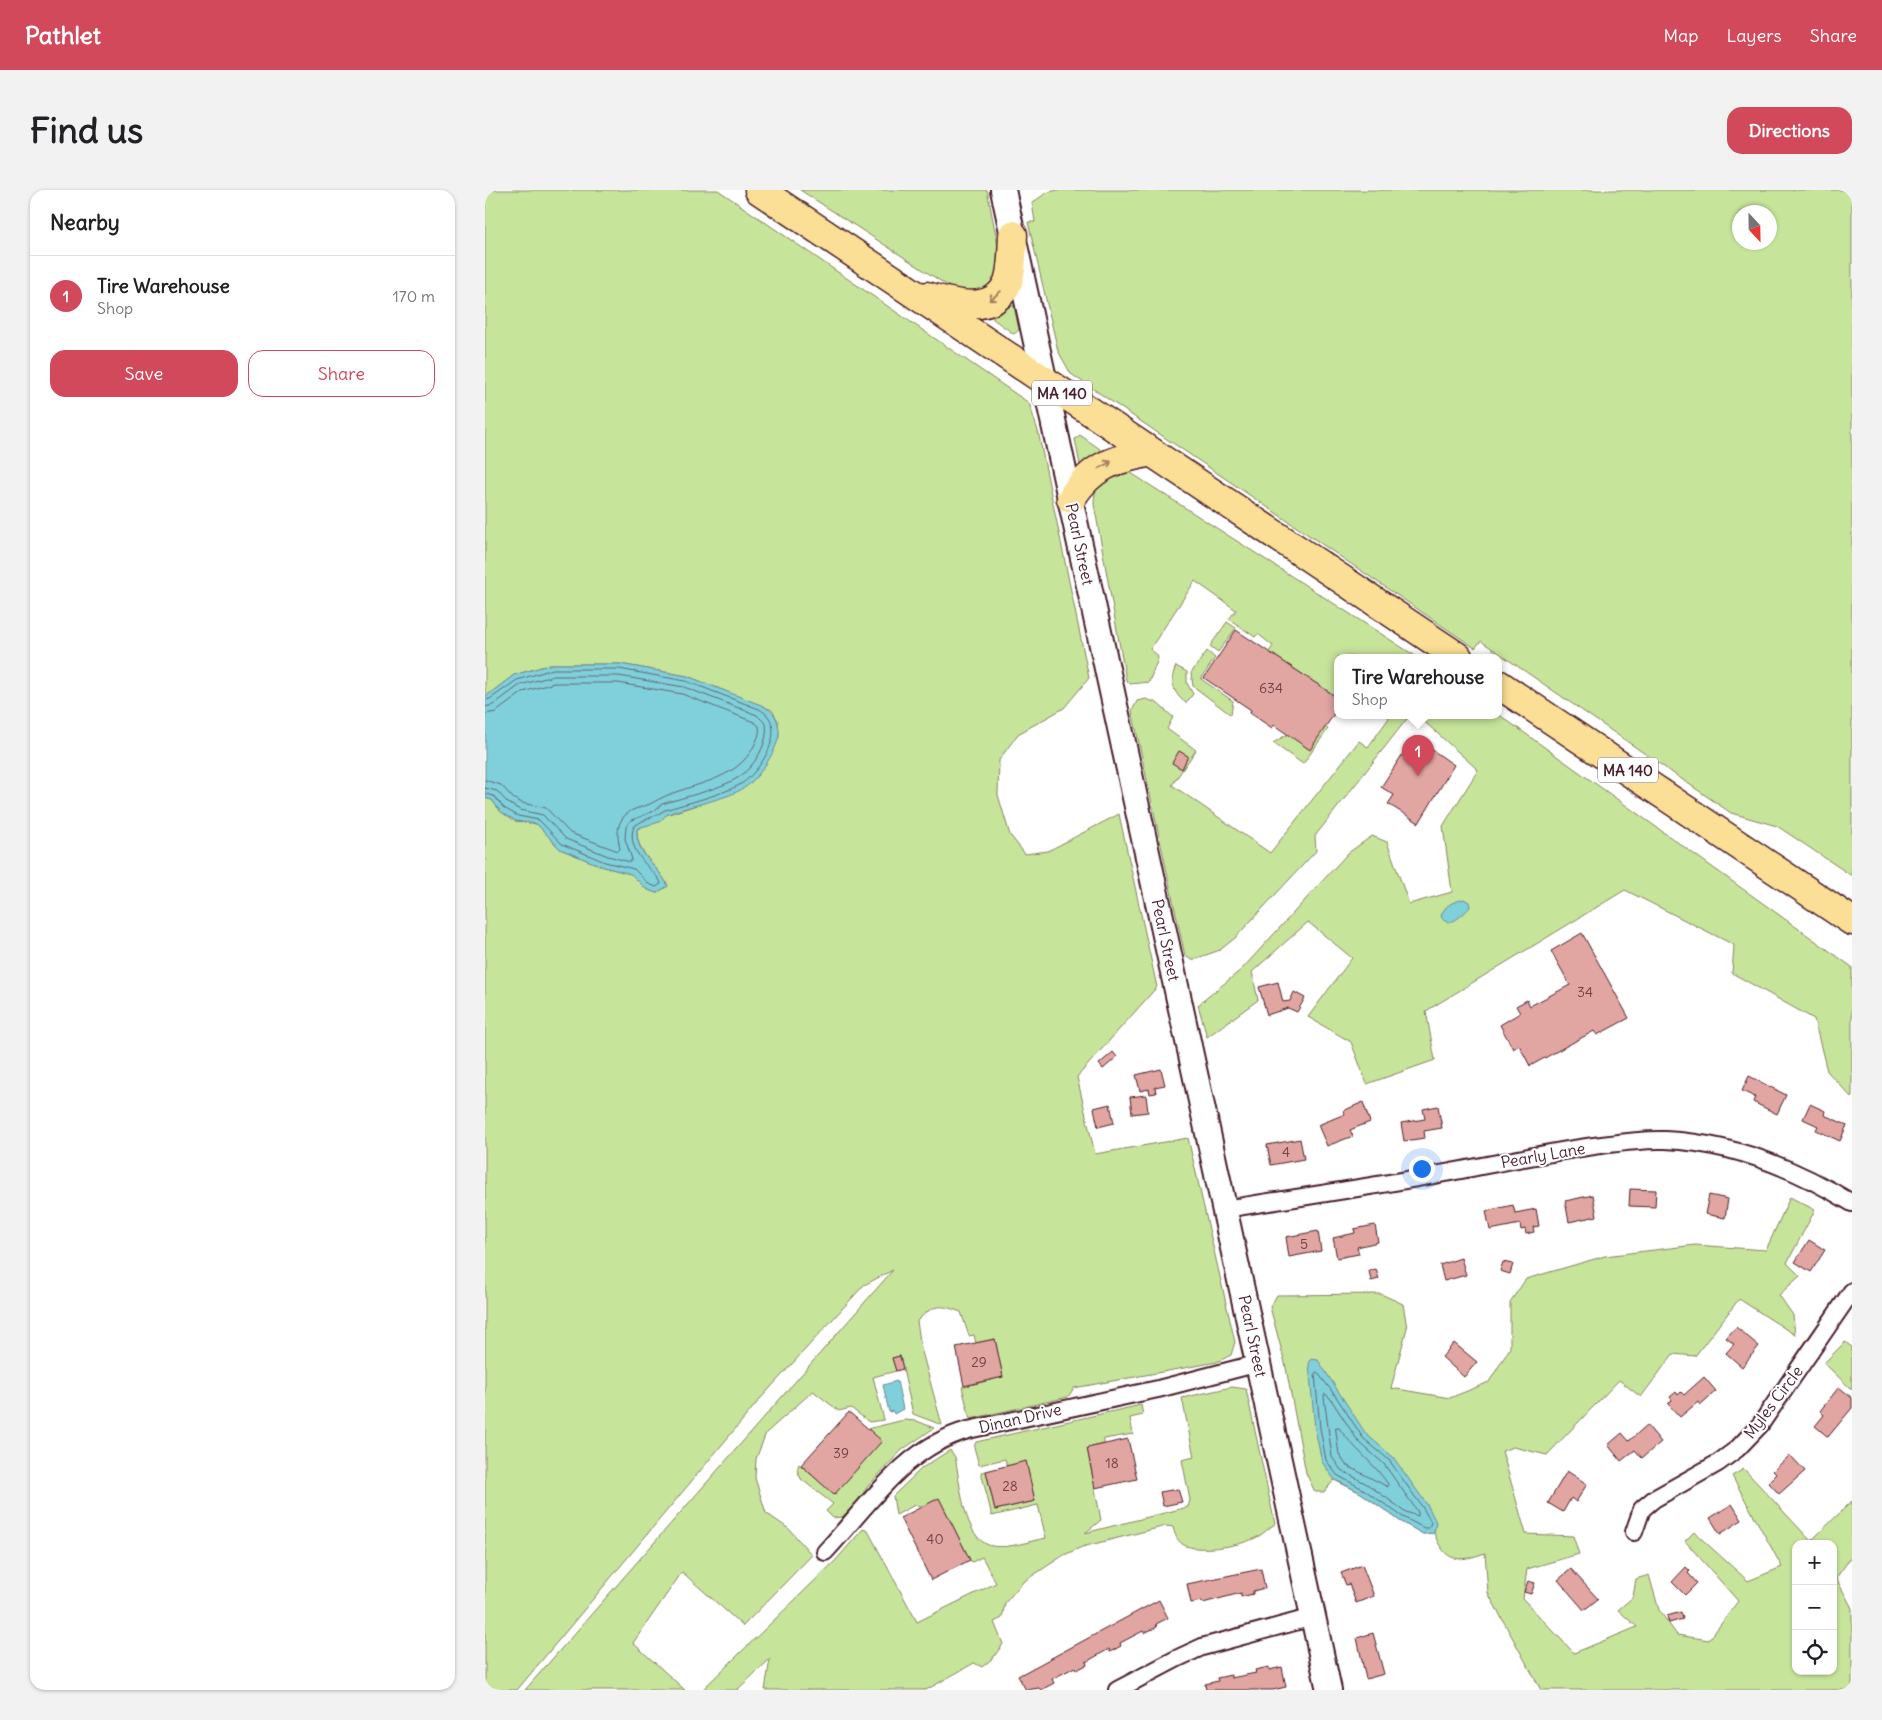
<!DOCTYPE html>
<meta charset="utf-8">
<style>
body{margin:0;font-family:Delius,sans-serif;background:#f2f2f2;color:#202124}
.controls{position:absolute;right:15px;bottom:15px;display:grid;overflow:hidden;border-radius:10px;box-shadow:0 1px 4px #0004}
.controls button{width:45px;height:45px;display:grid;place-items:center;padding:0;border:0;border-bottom:1px solid #e0e0e0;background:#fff;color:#202124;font:25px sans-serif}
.compass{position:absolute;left:1247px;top:15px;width:45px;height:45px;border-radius:50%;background:#fff;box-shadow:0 1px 4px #0004;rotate:158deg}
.you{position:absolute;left:936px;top:978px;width:18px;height:18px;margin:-12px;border:4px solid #fff;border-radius:50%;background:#1a73e8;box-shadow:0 0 0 8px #1a73e833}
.badge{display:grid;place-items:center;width:32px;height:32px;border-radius:50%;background:#d1495b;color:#fff;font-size:16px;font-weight:700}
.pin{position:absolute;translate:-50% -41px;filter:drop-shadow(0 1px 2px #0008)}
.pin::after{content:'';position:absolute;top:26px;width:18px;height:15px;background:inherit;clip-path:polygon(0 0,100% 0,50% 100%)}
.popup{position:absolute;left:849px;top:464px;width:168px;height:65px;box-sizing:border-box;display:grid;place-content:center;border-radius:10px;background:#fff;filter:drop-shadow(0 1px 4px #0005);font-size:16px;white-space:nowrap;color:#757577}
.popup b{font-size:19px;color:#202124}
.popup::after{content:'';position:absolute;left:50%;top:100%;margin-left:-10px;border:10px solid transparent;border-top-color:#fff}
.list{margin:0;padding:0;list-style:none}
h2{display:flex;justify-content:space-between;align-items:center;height:65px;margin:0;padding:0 20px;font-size:21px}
h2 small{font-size:16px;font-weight:400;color:#757577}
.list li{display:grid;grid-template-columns:32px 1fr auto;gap:15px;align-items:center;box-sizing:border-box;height:80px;padding:0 20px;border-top:1px solid #e0e0e0}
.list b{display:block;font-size:19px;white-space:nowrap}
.list p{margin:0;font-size:16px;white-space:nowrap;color:#757577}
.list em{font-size:16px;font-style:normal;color:#757577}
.actions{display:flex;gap:10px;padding:15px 20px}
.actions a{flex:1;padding:11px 0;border:1px solid #d1495b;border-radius:15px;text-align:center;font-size:18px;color:#d1495b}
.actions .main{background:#d1495b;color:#fff}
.icon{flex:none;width:28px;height:28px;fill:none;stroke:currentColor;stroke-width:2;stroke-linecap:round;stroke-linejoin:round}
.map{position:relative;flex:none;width:1367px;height:1500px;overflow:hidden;border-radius:15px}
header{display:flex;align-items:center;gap:30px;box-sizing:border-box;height:70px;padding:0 25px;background:#d1495b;color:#fff}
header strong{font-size:24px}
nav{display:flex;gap:28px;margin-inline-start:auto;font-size:18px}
.intro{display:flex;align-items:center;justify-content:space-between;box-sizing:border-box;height:120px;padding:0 30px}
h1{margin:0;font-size:35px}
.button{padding:12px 22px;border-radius:15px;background:#d1495b;color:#fff;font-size:18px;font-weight:700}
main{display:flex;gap:30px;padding:0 30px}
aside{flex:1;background:#fff;border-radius:15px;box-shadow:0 1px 4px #0004}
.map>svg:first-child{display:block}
.green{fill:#c7e49b;stroke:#888263;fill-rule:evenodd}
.water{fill:#80d0db;stroke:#6a8995}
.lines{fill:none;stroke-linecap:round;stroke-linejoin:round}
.shore{stroke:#606671;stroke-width:1}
.building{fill:#e1a6a1;stroke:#4a1f2b}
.minor-casing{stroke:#4a1f2b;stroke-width:20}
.secondary-casing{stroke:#4a1f2b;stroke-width:28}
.trunk-casing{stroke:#4a1f2b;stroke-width:31}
.minor{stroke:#fff;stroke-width:16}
.secondary{stroke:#fff;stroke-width:24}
.trunk{stroke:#fbdf96;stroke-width:28}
.oneway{stroke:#a27f60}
.labels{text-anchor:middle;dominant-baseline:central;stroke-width:4;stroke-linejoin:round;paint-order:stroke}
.number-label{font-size:14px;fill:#704148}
.shield{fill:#fff;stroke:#80626b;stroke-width:1}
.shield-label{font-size:15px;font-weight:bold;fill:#4a1f2b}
.street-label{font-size:16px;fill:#4a1f2b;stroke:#fff}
</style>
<header>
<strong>Pathlet</strong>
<nav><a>Map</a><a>Layers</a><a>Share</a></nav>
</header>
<div class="intro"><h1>Find us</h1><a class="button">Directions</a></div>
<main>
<aside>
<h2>Nearby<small></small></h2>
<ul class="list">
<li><span class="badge">1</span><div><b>Tire Warehouse</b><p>Shop</p></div><em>170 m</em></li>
</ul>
<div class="actions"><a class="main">Save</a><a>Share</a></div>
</aside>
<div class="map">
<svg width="1367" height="1500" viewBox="0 0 1367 1500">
<rect width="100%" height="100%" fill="#fff"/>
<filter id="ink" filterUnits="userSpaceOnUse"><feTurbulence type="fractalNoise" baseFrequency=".02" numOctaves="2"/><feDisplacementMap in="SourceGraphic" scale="10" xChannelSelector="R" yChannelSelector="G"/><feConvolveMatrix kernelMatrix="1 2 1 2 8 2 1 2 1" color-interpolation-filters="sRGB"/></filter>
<g filter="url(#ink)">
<g class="green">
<path d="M0,0H233L544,213L553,241L604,488L579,518L533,544L514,570L513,605L525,645L540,664L563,661L634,624L672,797L592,887L610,964L703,948L750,1152L746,1165L732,1172L589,1198L583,1207L485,1229L477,1197L518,1187L510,1149L491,1153L489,1145L484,1146L476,1122C454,1114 449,1114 432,1131L436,1158L457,1235L428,1224L415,1166L407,1168L411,1181L388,1187L399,1230L384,1232L366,1218L354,1221L328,1201L281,1243L271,1269L270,1288L281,1323L304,1339L327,1365L258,1436L197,1382L148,1453L200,1500H40L408,1080L379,1095L276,1208L32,1500H0V608L7,610L16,622L31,631L52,634L75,659L119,677L146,684L161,699L171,703L183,696C173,675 151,665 152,639L165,633L173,632L181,625L221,612L261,596L294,547L293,531L287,520L202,486L135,474H67L29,485L0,507Z"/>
<path d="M315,0H502L516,71L507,100L477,105Z"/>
<path d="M572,0H1367V686L1292,636L1246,623L996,451L990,458L586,184L573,161L543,32H550L547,13L561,3ZM1284,22V52H1254V22Z"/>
<path d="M522,113L529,116L534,140L529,144L508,129V123Z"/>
<path d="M595,245L615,259V268L603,277L595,275L590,249Z"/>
<path d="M639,280L646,283L932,467H853V508L784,462L788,456L773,444L770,447L744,429L751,420L710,391L665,459L672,465L673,469L664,492L645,494L641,490L609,314C609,290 620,289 639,280Z"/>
<path d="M742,432L751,438L733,462L725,456Z"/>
<path d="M722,461L730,468L716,489L748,511L746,525L708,496L706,483Z"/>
<path d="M691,476L702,482V493L708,504L701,513C688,504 684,490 691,476Z"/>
<path d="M661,509L672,513L688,527L682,539L711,560L687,595L785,663L874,551L883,557L904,528L901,525H925L830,646L831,661L750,748L735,760L707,770L700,766L699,761L647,521L652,511Z"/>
<path d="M1013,524L1367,777V908L1342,881L1329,829L1247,783L1249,755L1140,700L941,821L950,870L882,894L866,852L823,827L867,768L823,732L767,782L773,810L722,847L713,815L757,779L863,663L887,646L902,652L924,714L967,702L958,636L993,580L932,525Z"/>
<path d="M840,537L843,539L818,574L788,553L803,544L825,559Z"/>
<path d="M1305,1007L1330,1020L1302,1073L1315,1086L1294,1105L1308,1125L1310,1145L1254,1109L1210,1166L1188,1164L1156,1207L1134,1190L1062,1265L1028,1257L1017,1261L1041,1344L1088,1346L1094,1364L1042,1379L1038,1409L1089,1463L1152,1437L1133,1420L1148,1407L1151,1389L1164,1385L1174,1420L1192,1445L1224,1450L1253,1411L1200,1351L1209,1342L1263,1391L1297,1377L1247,1286L1259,1279L1326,1351L1367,1311V1366L1351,1388L1367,1418V1500H1056L1003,1403L1000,1363C972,1373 960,1372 949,1343L938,1344L915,1331L876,1303L849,1290L839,1302H830L821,1283L800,1173L785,1117L792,1105L896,1104L918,1114L922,1138L906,1198L965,1208L1004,1192L1025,1158V1112L1041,1089L1120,1066L1210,1055L1281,1060ZM1311,1354H1348V1481H1311Z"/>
<path d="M1360,1152L1367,1157V1200L1339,1173Z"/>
<path d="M747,1197L761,1199L790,1334C784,1338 779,1343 774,1346C757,1356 719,1362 701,1356C692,1352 690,1345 688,1337L681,1336L597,1357L579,1365L538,1392L520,1413L517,1428L509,1432L518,1454L508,1468L497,1477L489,1473L441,1500H280L285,1469L252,1500H217L350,1371L378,1339L383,1341L432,1432L511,1393L497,1367L487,1372L485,1370L454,1309L438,1316L430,1315L411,1325L408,1306L437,1278L465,1260L470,1267C475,1290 478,1351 507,1356C524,1359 544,1351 561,1348L553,1315L507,1326L496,1282L501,1281L510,1320L550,1311L541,1272L522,1276L520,1269L494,1275L489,1257L491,1252L656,1215L658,1225L645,1228L648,1244L619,1249V1254L602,1258L616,1330L600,1343L703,1317L705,1310L697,1270L709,1267L697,1208Z"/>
<path d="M419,1230L432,1231L449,1238L417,1260L383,1296L368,1318L357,1327L348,1328L341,1321L348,1314L316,1289L312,1280L314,1274L349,1304L382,1239Z"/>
</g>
<g class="water">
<path d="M67,474H135L202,486L276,515C289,521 293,528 294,541C295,557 274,587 262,596C243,610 204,615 183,624C179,626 177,630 174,632C167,635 159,635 152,639C150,665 173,675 183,696L171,703L161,699L146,684L119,677L75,659L52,634L31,631L16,622L7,610L0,608V507L29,485Z"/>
<path d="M979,709L984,712L985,717C979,724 962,741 956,726C960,715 967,712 979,709Z"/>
<path d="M826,1169L833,1170L881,1244L908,1267L943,1316L951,1332L949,1343L938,1344L915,1331L876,1303L849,1289L837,1272L830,1239L824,1174Z"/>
<path d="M412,1191L418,1219L409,1224L408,1221L404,1222L398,1195Z"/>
</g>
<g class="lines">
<g class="shore">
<path d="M0,510L5,509L32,490L68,479H134L201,491L274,519C304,535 279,576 259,592C244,603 199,614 180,620C170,627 159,629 149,636C141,658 161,674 174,689L176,694L171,697L164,694L149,679L120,672L77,654L54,630L33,626L19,618L9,606L0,604"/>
<path d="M0,517L8,515L35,495L68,486H134L199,497L272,525L281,534C284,552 270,576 254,587C236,599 199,607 177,614L169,621L145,631L141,637L140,649L147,669L145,672L123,666L81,649L58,625L35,620L23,613L12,601L0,598"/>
<path d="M0,524L11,522L38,502L69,493H133L197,504L269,532L274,536C275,544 273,547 270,554C251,595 201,592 167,613C157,618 144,618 137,629C131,638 133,649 135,659L133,661L85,643L61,618L37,613L28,608L16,595L0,590"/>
<path d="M832,1182L850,1205L878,1248L904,1270L938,1318L946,1332L944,1338H939L918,1327L878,1299L852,1285L841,1270L835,1238L830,1184Z"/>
<path d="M840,1204L845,1208L873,1251L899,1274L933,1322V1326L921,1322L882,1294L856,1280L847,1267L839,1207Z"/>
<path d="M851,1238H854C869,1259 889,1273 903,1294V1297L861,1275L854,1264Z"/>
</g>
</g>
<g class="building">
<path d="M751,440L853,508V518L825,560L789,535L787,538L765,523L766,520L719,488Z"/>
<path d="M929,547L969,575L934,633L903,614L909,605L896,597Z"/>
<path d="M694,561L703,566L697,579L687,573Z"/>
<path d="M1097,743L1144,828L1112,845L1109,841L1045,876L1034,855L1028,859L1015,835L1035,823L1031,816L1042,810L1045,816L1085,795L1066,761Z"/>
<path d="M793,792L798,812L805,811L809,802L820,808L812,822L803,818L782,825L774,797Z"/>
<path d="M628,862L632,867L618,879L614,874Z"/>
<path d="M676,879L680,895L670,897L671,903L665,904L664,899L655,901L651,885Z"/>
<path d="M1264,886L1301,905L1292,924L1268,912L1270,907L1257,901Z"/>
<path d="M661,905L663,922L647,924L645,907Z"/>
<path d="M878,912L885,932L865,940L868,946L842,956L833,935L860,924L858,921Z"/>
<path d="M625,914L629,933L613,937L609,918Z"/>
<path d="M1325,914L1340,921L1339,925L1362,935L1355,951L1331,940L1333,936L1318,929Z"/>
<path d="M953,916L957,938L939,941L940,948L919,951L916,933L940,929L938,919Z"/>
<path d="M815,949L819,969L786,975L782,955Z"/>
<path d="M1145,999L1171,1000L1170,1017L1144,1016Z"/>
<path d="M1108,1005L1112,1026L1084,1032L1080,1011Z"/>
<path d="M1224,1005L1243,1009L1240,1028L1220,1024Z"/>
<path d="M1028,1015L1030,1023L1051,1019L1054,1036L1048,1037L1049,1042L1041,1044L1040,1039L1036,1040L1035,1034L1005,1040L1001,1021Z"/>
<path d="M890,1035L893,1052L872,1057L874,1064L852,1068L848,1048L870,1043L869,1039Z"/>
<path d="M833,1041L836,1061L804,1067L801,1047Z"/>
<path d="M1324,1050L1340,1060L1326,1082L1310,1072Z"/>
<path d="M976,1068L981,1085L959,1091L955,1075Z"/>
<path d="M1018,1072L1028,1074L1025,1084L1015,1081Z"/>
<path d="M891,1079L894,1089L886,1091L884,1081Z"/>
<path d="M1251,1137L1274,1156L1257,1177L1241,1163L1249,1154L1241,1148Z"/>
<path d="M510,1149L518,1187L479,1196L471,1157Z"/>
<path d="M969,1153L992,1172L979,1187L957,1167Z"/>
<path d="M415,1166L418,1179L411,1181L407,1168Z"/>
<path d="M1219,1187L1231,1201L1215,1215L1213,1212L1195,1227L1183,1214L1187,1210L1185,1207L1191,1202L1193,1205L1196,1202L1199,1205Z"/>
<path d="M1354,1197L1367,1208V1218L1343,1247L1330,1236L1339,1225L1335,1221Z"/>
<path d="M364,1222L397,1251L349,1305L316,1275Z"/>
<path d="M1162,1235L1176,1252L1157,1268L1150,1260L1136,1271L1123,1255L1137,1243L1144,1251Z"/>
<path d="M643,1249L652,1289L610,1298L602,1258Z"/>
<path d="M1305,1265L1320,1281L1294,1304L1283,1292L1291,1284L1288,1281Z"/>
<path d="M541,1271L550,1311L510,1320L501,1281Z"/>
<path d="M1082,1281L1102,1294L1091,1312L1086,1308L1078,1322L1063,1313Z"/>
<path d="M693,1299L697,1312L678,1316L675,1302Z"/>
<path d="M454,1308L485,1370L446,1390L415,1328Z"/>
<path d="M1247,1314L1257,1330L1235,1344L1225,1328Z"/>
<path d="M877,1375L889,1406L871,1413L864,1394L861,1395L856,1383Z"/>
<path d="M1201,1377L1205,1381L1203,1383L1212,1393L1200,1405L1187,1392Z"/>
<path d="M776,1379L780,1398L768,1401V1404L756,1407V1403L718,1413L717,1411L706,1413L702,1394Z"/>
<path d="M1086,1379L1113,1409L1099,1420L1073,1390Z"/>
<path d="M1043,1391L1050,1393L1046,1404L1039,1402Z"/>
<path d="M674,1410L683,1428L671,1434L672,1437L659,1443L658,1441L635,1453L636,1456L625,1462L624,1459L601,1472L602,1475L591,1480L590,1477L567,1489L569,1493L556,1500L554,1498L541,1500L533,1486Z"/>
<path d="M1196,1422L1198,1429L1184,1433L1182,1426Z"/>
<path d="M888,1443L899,1484L881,1489L872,1448Z"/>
<path d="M784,1477V1480L797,1477L801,1497L788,1500H721L720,1494L733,1491L732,1488L746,1485V1488L771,1483L770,1480Z"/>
</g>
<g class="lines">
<defs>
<g id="minor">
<path d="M740,1019C814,1007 887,997 960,983C1010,974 1059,963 1109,956C1132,953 1156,949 1180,950C1248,953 1310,978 1367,1013"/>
<path d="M1149,1342L1157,1319L1169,1309L1233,1273L1252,1259L1275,1235L1367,1101"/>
<path d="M340,1362C383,1316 420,1257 483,1240L673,1199L774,1173"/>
<path d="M632,1500L693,1468L717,1457L828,1427"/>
</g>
<path id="secondary" d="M518,0L844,1500"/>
<g id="trunk">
<path d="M274,0L973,467"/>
<path d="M442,106C468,114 509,126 523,92C528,78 527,60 528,45"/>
<path d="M586,309C606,275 631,269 667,262"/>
<path d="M1013,494L1367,731"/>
</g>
</defs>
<use href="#minor" class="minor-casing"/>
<use href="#secondary" class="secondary-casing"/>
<use href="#trunk" class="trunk-casing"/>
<use href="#minor" class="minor"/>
<use href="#secondary" class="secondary"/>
<use href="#trunk" class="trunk"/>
</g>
<defs><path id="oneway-shaft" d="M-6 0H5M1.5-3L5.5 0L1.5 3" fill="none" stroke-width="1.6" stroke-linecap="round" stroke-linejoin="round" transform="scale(1.25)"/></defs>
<g class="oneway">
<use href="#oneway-shaft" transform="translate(510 106) rotate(141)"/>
<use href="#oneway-shaft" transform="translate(620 275) rotate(-30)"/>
</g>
</g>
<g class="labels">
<g class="number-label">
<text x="786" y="498">634</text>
<text x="1100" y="802">34</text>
<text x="801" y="962">4</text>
<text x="819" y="1054">5</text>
<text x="494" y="1172">29</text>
<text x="356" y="1263">39</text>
<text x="627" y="1273">18</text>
<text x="525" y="1296">28</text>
<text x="450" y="1349">40</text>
</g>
<g class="shield">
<rect x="547" y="190.5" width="60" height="25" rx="4"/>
<rect x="1113" y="567.5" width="60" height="25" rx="4"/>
</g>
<g class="shield-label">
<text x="577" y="203">MA 140</text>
<text x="1143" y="580">MA 140</text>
</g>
<g class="street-label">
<text transform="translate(595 354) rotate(78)">Pearl Street</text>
<text transform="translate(681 750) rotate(78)">Pearl Street</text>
<text transform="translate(1058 965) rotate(-10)">Pearly Lane</text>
<text transform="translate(768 1146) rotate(78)">Pearl Street</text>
<text transform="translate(1288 1212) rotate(-53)">Myles Circle</text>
<text transform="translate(535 1228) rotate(-13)">Dinan Drive</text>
</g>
</g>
</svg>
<div class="controls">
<button>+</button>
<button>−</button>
<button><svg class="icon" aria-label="locate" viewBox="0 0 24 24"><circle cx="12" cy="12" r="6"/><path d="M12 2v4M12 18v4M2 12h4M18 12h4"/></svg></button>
</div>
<svg class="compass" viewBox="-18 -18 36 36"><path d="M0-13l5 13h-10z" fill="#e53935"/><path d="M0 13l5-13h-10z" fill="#757577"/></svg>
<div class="you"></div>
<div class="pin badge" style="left:933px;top:586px">1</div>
<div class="popup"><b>Tire Warehouse</b>Shop</div>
</div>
</main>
